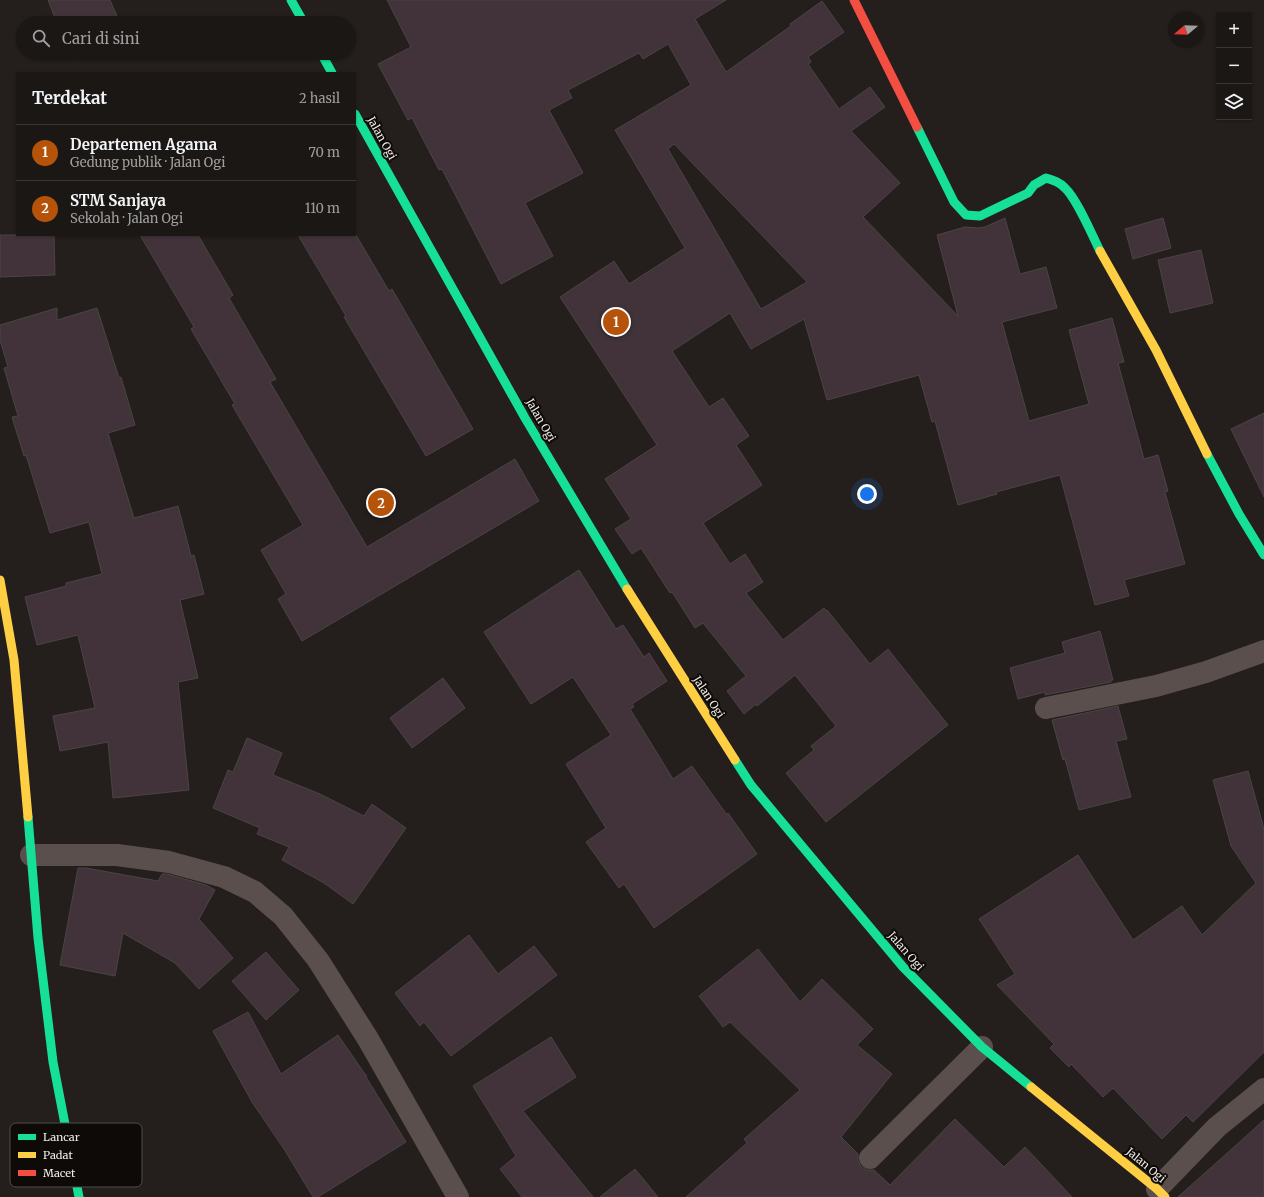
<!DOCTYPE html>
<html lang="id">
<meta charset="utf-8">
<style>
body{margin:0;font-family:Merriweather,serif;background:#282422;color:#f1f3f6}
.controls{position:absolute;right:12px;top:12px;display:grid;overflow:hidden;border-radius:0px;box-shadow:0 1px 3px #0004}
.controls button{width:36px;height:36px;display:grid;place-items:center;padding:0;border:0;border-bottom:1px solid #393634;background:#1b1715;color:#f1f3f6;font:20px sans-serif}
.compass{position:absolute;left:1168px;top:12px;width:36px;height:36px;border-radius:50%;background:#1b1715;box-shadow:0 1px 3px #0004;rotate:251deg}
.you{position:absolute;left:867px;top:494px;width:14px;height:14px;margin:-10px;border:3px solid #fff;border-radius:50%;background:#1a73e8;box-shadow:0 0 0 6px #1a73e833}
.badge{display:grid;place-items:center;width:26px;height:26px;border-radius:50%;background:#b45309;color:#fff;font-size:13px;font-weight:700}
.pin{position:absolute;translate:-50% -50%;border:2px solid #fff;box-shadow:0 1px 4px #0006}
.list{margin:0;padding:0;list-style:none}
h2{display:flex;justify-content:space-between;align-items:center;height:52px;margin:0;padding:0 16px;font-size:17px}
h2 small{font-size:13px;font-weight:400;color:#a09fa0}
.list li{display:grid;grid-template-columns:26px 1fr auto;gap:12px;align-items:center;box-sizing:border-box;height:56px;padding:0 16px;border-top:1px solid #393634}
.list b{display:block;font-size:15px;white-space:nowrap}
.list p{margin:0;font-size:13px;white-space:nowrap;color:#a09fa0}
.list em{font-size:13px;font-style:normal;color:#a09fa0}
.icon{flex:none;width:22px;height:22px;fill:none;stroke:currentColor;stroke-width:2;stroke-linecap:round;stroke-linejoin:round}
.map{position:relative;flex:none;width:1264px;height:1197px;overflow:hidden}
.search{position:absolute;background:#1b1715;box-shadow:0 1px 3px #0004;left:16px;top:16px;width:340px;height:44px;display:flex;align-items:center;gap:10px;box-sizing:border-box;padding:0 14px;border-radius:22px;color:#a09fa0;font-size:15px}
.panel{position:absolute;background:#1b1715;box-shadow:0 1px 3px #0004;left:16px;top:72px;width:340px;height:164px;border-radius:0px}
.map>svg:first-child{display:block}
.building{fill:#42333b;stroke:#494545;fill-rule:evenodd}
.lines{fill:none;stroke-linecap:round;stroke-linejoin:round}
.street{stroke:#5a4f4c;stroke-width:22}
.fast{stroke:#16e098;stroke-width:9}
.slow{stroke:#ffcf43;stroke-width:9}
.jam{stroke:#f24e42;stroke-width:9}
.labels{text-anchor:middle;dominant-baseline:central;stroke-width:4;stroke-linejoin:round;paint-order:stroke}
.street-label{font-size:11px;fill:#efe9e4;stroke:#0d0a07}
.key{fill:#0d0a07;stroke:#514d49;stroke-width:1}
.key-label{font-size:11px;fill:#efe9e4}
</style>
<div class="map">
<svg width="1264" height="1197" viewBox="0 0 1264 1197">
<rect width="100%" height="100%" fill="#241f1c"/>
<g class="building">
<path d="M48,0H110L120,23H57Z"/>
<path d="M387,0H726L695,19L726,72L791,26L790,24L822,1L844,32L808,57L811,62L808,64L839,109L870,87L885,107L851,131L900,183L863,217L958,316L937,235L965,227L979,228L985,227L1005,218L1020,274L1046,267L1057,308L1002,322L1029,421L1089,404L1069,330L1112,318L1124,362L1118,363L1144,459L1158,455L1168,491L1165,492L1185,564L1124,580L1129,596L1095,605L1060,475L996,492L997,494L958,505L935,421L932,422L919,375L827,400L804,319L751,349L730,313L672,351L709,407L723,398L749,436L736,445L762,485L703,523L730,564L745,554L763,582L746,593L783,640L824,608L826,611L827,610L870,664L888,649L948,725L826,822L786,773L814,750L811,746L836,726L795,675L757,706L756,704L744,714L727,691L746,676L703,623L695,628L672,592L670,593L641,548L632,554L615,529L631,519L605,479L657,445L560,297L614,261L629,284L685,248L615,130L691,85L668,44L643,59L639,53L568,90L572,98L549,110L583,173L525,203L553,256L501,284L442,169L439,170L412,118L408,120L378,64L411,47ZM674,144L807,282L761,309L668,149Z"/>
<path d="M70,53H90L73,60Z"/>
<path d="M1163,218L1171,248L1133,259L1125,229Z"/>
<path d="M0,235H54L55,275L0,277Z"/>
<path d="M140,235H198L233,295L229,298L276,379L270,382L367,547L515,459L539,501L302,641L278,599L286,594L261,550L303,525L232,405L235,404L191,329L194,327Z"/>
<path d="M298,235H356L389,291L392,289L473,429L426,456L344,317L346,316Z"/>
<path d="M1201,250L1213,303L1170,313L1158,260Z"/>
<path d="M57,308V320L97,308L119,378L121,377L135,425L108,433L134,518L178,506L191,556L194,555L204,594L180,600L198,678L178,682L189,790L113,798L108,742L60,751L53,716L95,708L78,635L37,645L25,597L66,586V583L102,574L89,522L50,533L26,455L24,456L12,417L18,416L4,368L8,367L0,340V325Z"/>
<path d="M1264,413V497L1231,429Z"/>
<path d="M579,570L616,629L623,625L644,657L649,653L667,681L632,704L634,707L630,709L673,779L692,766L727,815L728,813L757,854L654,928L624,884L619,888L586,842L606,828L566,764L611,735L573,677L531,704L484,632Z"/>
<path d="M1100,631L1113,680H1111V682L1045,695V692L1018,699L1010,668L1065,653L1062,642Z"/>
<path d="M443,678L465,708L412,748L390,718Z"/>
<path d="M1118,706L1127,739L1116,741L1131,797L1079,810L1065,759L1063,760L1052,720Z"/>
<path d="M247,738L282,753L273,775L320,794L364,816L372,804L406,828L353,904L324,883L282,860L289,847L257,834L260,828L213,808L228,770L233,772Z"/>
<path d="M1248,771L1264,829V1052L1193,1122L1186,1115L1162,1139L1113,1088L1103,1097L1071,1064L1069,1067L1050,1048L1054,1044L997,985L1015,974L979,919L1078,855L1133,940L1182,906L1202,935L1256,883L1231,846L1213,780Z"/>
<path d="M78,868H86L158,881L162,874H167L206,885L215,890L199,919L233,958L199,989L175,963L123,933L115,976L60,965Z"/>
<path d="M469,935L498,974L534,946L557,975L451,1056L424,1022L420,1026L395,993Z"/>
<path d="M758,949L800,1002L822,979L873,1029L857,1045L892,1074L841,1137L858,1154V1161L861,1167L867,1170H874L890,1185L955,1119L1004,1167L1025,1147L1072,1197H686L747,1143L744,1139L800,1090L730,1022L723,1027L699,996Z"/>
<path d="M266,952L299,990L266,1020L232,981Z"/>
<path d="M248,1012L281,1074L338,1035L367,1077H366L406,1142L318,1197H313L284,1149L252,1102L213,1031Z"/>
<path d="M551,1037L576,1077L523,1111L593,1197H522L500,1169L516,1156L473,1086Z"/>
<path d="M1264,1120V1197H1178L1234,1147Z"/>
<path d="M635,1169L658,1197H600Z"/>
</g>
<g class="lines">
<g class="street">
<path d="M1046,708L1156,686L1206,672L1264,651"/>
<path d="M31,855H117L169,862L224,877L255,892L283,916L318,960L368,1039L458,1197"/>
<path d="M870,1158L982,1047"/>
<path d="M1157,1189L1217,1127L1264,1089"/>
</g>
<g class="fast">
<path d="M291,0L304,23"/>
<path d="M321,53L332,73"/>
<path d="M355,114L525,418L627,589"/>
<path d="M917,127L954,202L966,215L980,216L1028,193L1034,185L1046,178C1053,180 1060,182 1065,188C1077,199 1092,235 1100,251"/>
<path d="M1207,454L1239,514L1264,555"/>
<path d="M735,760L751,785L903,967L982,1047L1031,1087"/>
<path d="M28,817L38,938L53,1062L79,1197"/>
</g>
<g class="slow">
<path d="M1100,251L1156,350L1207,454"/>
<path d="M0,580L14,660L28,817"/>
<path d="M627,589L735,760"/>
<path d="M1031,1087L1157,1189L1165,1197"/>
</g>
<path class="jam" d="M854,0L917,127"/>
</g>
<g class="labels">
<g class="street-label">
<text transform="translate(382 138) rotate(61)">Jalan Ogi</text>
<text transform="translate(541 420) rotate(60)">Jalan Ogi</text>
<text transform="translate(709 697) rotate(57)">Jalan Ogi</text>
<text transform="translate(906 951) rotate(49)">Jalan Ogi</text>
<text transform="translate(1146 1165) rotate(40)">Jalan Ogi</text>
</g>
</g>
<rect x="10" y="1123" width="132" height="64" rx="6" class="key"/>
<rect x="18" y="1134" width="18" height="6" fill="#16e098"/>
<rect x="18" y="1152" width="18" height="6" fill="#ffcf43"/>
<rect x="18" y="1170" width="18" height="6" fill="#f24e42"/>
<g class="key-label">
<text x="43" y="1141">Lancar</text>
<text x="43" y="1159">Padat</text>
<text x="43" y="1177">Macet</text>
</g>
</svg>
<div class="controls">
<button>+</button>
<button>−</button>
<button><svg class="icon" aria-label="layers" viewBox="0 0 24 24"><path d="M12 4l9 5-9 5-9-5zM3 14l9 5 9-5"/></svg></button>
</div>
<svg class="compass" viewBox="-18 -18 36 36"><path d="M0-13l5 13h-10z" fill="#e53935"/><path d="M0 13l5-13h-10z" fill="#a09fa0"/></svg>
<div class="you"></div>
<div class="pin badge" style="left:616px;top:322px">1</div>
<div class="pin badge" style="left:381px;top:503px">2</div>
<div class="search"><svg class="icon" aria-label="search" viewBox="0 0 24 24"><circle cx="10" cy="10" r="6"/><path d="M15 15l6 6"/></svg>Cari di sini</div>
<section class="panel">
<h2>Terdekat<small>2 hasil</small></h2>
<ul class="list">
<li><span class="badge">1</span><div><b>Departemen Agama</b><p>Gedung publik · Jalan Ogi</p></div><em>70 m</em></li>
<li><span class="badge">2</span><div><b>STM Sanjaya</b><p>Sekolah · Jalan Ogi</p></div><em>110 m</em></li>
</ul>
</section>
</div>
